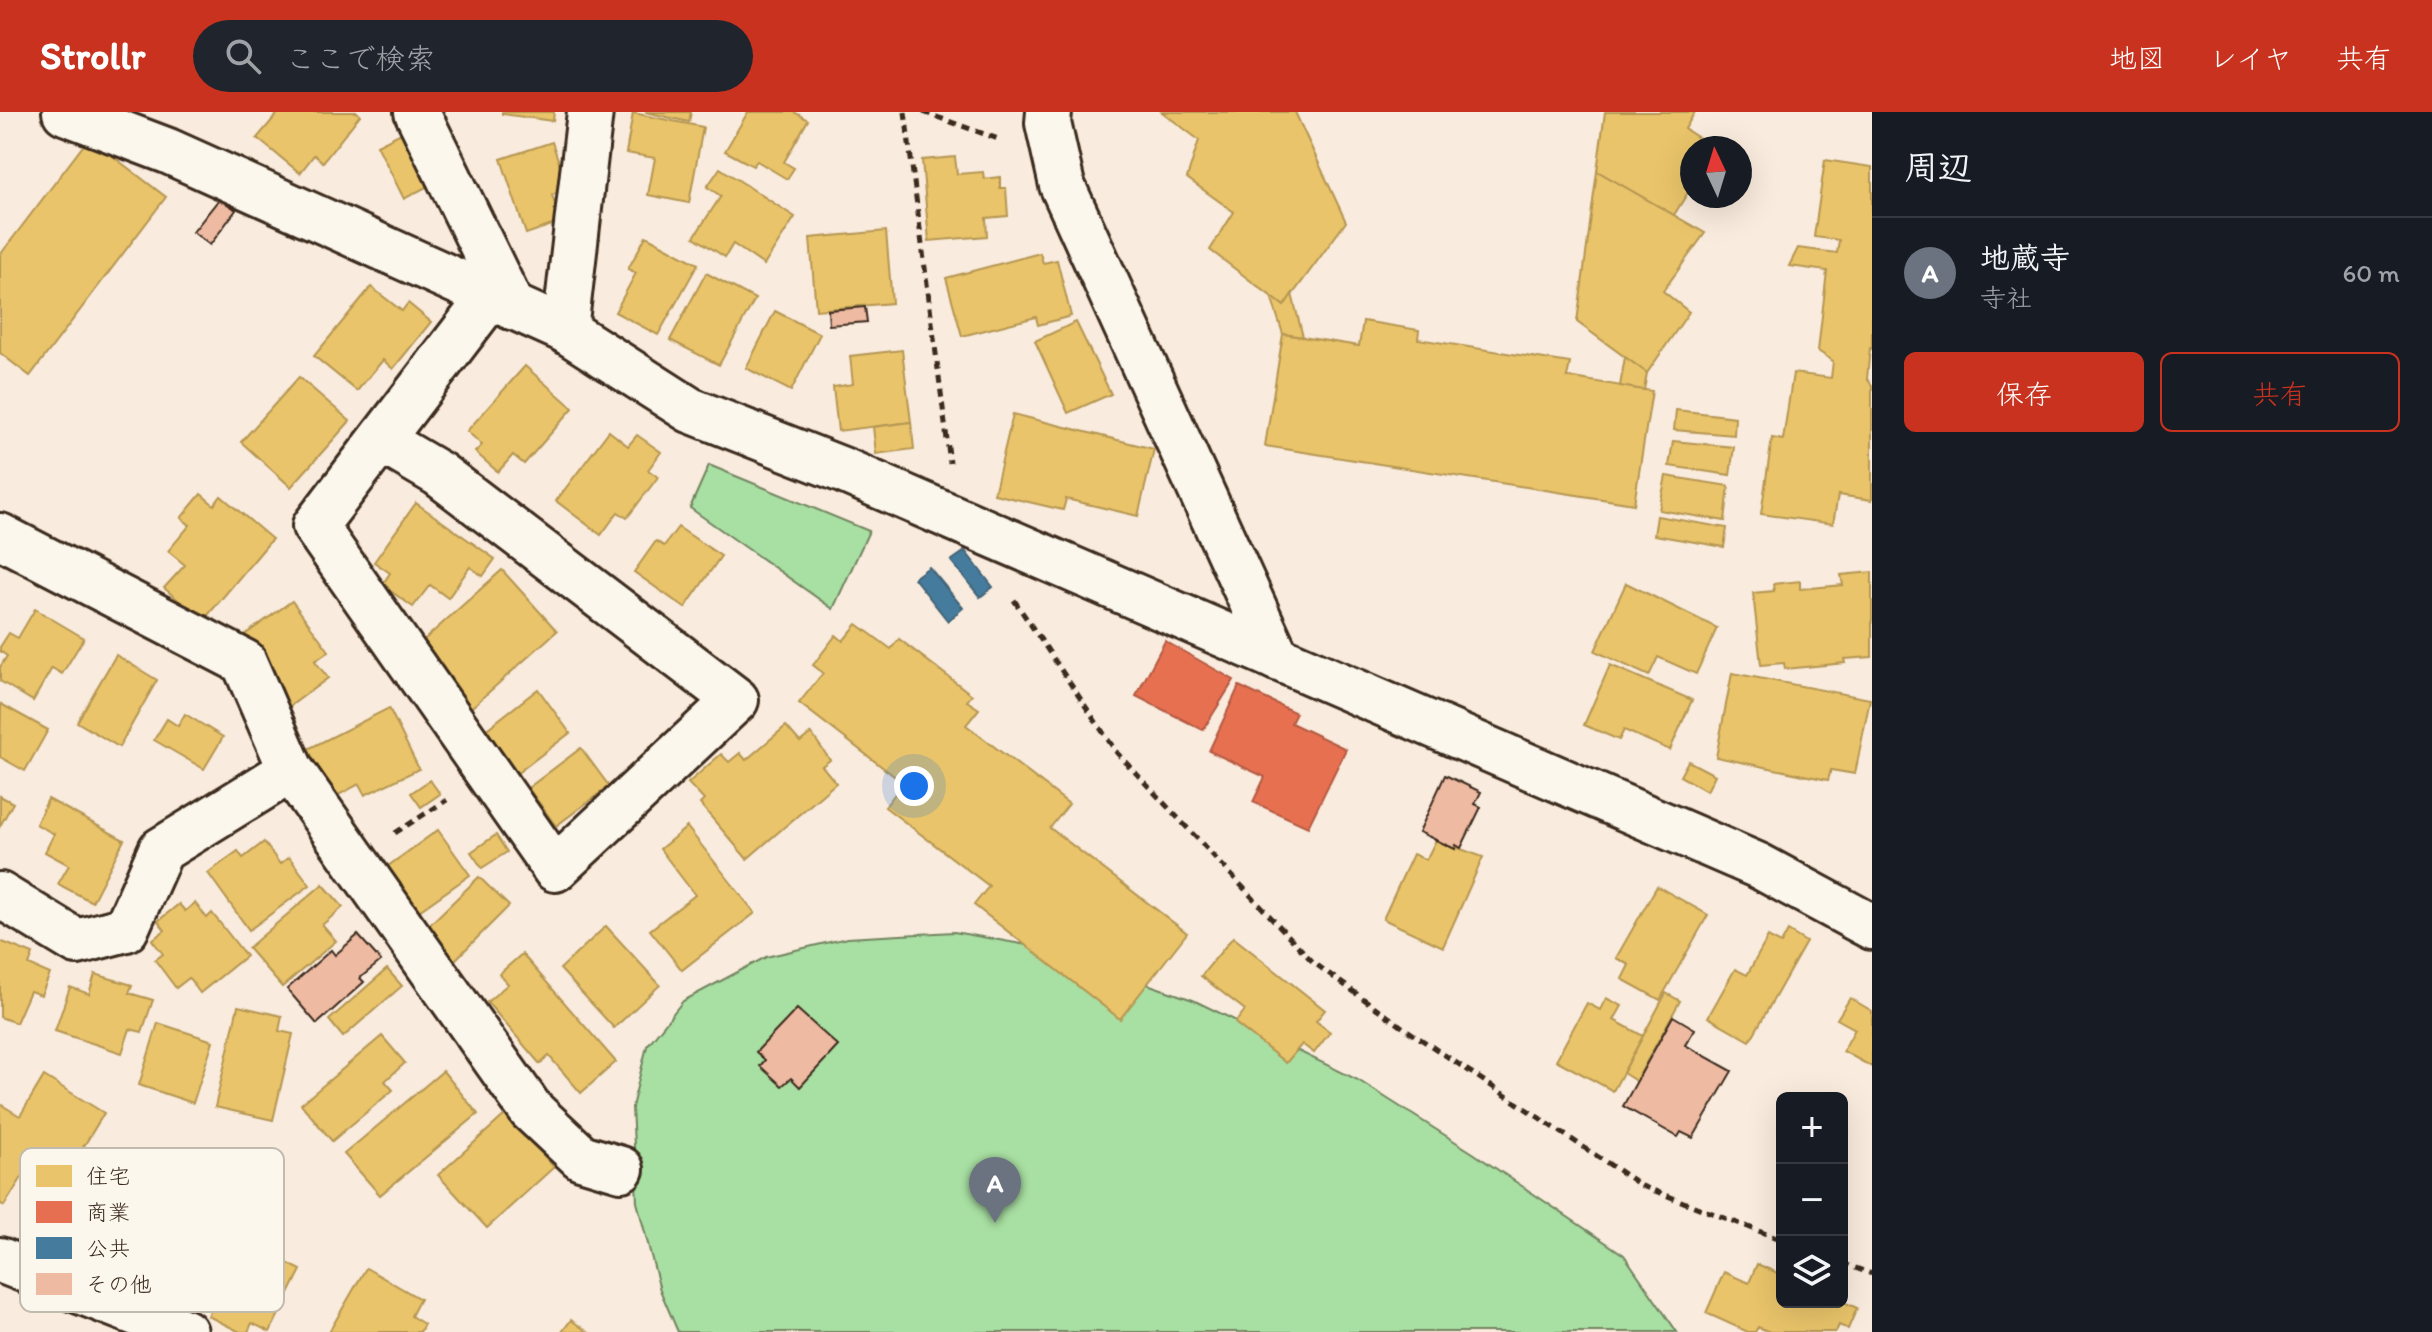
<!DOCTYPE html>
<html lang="ja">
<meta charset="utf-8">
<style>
body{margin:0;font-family:Itim,"Klee One",sans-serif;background:#20242c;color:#f1f3f6}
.controls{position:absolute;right:24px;bottom:24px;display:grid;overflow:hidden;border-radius:12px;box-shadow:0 8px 32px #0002}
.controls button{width:72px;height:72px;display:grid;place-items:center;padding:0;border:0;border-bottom:2px solid #363941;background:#171b24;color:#f1f3f6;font:40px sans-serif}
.compass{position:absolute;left:1680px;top:24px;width:72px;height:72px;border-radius:50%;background:#171b24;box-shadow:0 8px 32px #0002;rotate:356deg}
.you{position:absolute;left:914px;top:674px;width:28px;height:28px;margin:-20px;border:6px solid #fff;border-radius:50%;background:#1a73e8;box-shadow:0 0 0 12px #1a73e833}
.badge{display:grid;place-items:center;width:52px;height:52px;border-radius:50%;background:#c8321e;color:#fff;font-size:26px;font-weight:700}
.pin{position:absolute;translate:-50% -66px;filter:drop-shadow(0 2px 4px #0008)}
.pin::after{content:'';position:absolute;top:42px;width:28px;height:24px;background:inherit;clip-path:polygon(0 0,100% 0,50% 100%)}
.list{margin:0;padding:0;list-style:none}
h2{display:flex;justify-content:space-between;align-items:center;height:104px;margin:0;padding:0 32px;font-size:34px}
h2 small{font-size:26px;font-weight:400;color:#9ea1a6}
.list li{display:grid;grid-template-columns:52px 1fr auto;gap:24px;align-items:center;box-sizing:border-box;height:112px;padding:0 32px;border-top:2px solid #363941}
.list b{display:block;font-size:30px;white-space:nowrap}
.list p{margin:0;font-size:26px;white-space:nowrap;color:#9ea1a6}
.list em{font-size:26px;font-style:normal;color:#9ea1a6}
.actions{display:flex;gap:16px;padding:24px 32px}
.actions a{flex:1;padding:18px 0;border:2px solid #c8321e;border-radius:12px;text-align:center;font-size:28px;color:#c8321e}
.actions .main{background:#c8321e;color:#fff}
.icon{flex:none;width:44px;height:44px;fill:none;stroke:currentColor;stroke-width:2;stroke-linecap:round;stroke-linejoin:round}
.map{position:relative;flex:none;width:1872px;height:1220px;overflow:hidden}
header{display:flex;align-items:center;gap:48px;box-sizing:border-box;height:112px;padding:0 40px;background:#c8321e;color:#fff}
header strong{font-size:38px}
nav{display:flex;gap:44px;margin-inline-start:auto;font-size:28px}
.search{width:560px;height:72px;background:#20242c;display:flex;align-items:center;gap:20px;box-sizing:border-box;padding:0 28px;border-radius:44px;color:#9ea1a6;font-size:30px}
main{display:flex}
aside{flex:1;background:#171b24}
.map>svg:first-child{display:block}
.green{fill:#a8dfa2;stroke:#728460;stroke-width:2}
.homes{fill:#e9c46a;stroke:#b59653;stroke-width:2}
.shops{fill:#e76f51;stroke:#b35a42;stroke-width:2}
.public{fill:#457b9d;stroke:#426377;stroke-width:2}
.building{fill:#efbaa2;stroke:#3b2a1e;stroke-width:2}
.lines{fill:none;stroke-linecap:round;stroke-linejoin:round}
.street-casing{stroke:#3b2a1e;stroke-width:50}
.path{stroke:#3b2a1e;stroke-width:5;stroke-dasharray:8 6;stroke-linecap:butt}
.street{stroke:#fbf7ec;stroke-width:44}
.key{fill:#fbf7ec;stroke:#c1baae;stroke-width:2}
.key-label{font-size:22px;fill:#3b2a1e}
</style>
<header>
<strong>Strollr</strong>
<div class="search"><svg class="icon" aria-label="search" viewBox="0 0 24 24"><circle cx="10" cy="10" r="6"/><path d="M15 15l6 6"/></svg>ここで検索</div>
<nav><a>地図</a><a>レイヤ</a><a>共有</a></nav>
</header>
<main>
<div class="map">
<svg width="1872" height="1220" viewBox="0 0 1872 1220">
<rect width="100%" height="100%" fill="#f9ebdd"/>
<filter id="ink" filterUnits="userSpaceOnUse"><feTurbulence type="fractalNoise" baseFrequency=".0125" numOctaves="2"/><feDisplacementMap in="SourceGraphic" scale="16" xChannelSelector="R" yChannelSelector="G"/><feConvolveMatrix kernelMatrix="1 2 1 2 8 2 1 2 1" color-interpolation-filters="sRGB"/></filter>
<g filter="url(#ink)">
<g class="green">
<path d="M709,353L869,419L833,497L690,396Z"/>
<path d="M954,820L1044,836L1193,888L1358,968L1473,1041L1624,1143L1677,1220H678L660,1178L637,1090L632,995L647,934L683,889L766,845L847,826Z"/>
</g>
<g class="homes">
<path d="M279,0H357L360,3L323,50L314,43L300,61L257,26Z"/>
<path d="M502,0H554L553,9L502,2Z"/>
<path d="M645,0H691L689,10Z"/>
<path d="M748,0H794L808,8L784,50L794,56L787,67L757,49L753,54L725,39Z"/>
<path d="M1162,0H1295L1346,110L1284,194L1210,138L1234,100L1187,66L1199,28Z"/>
<path d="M1605,0H1695L1685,17L1714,36H1692V74L1674,103L1597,59Z"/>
<path d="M633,1L703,15L689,91L648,83L655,46L626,41Z"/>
<path d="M401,21L428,74L404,87L377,33Z"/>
<path d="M89,26L166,85L30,264L0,241V143Z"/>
<path d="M552,30L568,77L552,83L561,110L526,122L501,47Z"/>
<path d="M955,45L957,62L983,60L984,67L1000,65V76H1006L1008,104L986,106L987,124L929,129L922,48Z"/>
<path d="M1825,48L1872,55V237L1870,236L1867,267L1872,273V388L1838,383L1833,412L1761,402L1772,326L1783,328L1793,261L1831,266L1833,249L1818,239L1827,159L1789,154L1798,136L1837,141L1839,128L1814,125Z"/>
<path d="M720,56L795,105L764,153L733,132L725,145L694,125L721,84L707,75Z"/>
<path d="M1597,59L1705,121L1663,179L1689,200L1647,261L1577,210Z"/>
<path d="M886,119L892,191L816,198L810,126Z"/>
<path d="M646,124L698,152L658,223L615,200L636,161L628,157Z"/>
<path d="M1040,141L1043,151L1057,148L1071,204L1038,213L1036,205L962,224L946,166Z"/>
<path d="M706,161L755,187L719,253L670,228Z"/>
<path d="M371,175L402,199L408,191L431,210L393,257L383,248L357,279L314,244Z"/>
<path d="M1292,182L1303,225L1283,222L1271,184L1284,194Z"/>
<path d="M775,199L820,222L791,279L746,256Z"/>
<path d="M1363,209L1419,218L1418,227L1570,251L1567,265L1652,279L1634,392L1265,334L1283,222L1359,234Z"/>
<path d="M1076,210L1111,282L1068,301L1035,229Z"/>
<path d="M902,238L911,310L838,319L833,275L853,272L850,244Z"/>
<path d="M1625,245L1647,261L1644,278L1620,274Z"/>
<path d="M525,254L573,296L524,352L513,343L498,360L475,340L482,333L467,319Z"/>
<path d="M299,265L350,309L291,375L241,330Z"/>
<path d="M1676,298L1735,305L1734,323L1674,318Z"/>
<path d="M1013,302L1154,337L1138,404L1066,387L1063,398L994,382Z"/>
<path d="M911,310L914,337L876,342L873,315Z"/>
<path d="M609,319L628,334L637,323L661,340L648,358L658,365L627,406L618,400L601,423L556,389Z"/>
<path d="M1673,329L1734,335L1730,363L1669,354Z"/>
<path d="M1666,364L1729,374L1725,409L1659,398Z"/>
<path d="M201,382L214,393L221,384L272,427L203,509L164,476L185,453L168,439L190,413L181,406Z"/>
<path d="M416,391L495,447L483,464L470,455L448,486L430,473L413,495L382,473L390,461L374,450Z"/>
<path d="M1657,404L1727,416L1724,435L1654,423Z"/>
<path d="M678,415L721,444L685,496L634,460L656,429L664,434Z"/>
<path d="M502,458L557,519L471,596L416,535Z"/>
<path d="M1872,460V545L1844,547L1845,551L1785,557L1784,551L1761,553L1753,481L1774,479L1773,472L1800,469V477L1843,473L1841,463Z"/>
<path d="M1626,471L1717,516L1696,562L1658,545L1649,564L1595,539Z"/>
<path d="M292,489L329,539L315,549L328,566L282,600L232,532Z"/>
<path d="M35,497L84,526L62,562L52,556L33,589L0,569V555L7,544L0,539V535L9,521L18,526Z"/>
<path d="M857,512L891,537L899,527L972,583L967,589L979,597L966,613L1069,692L1050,716L1187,821L1120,907L974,793L989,774L885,695L903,671L799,591L823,561L813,553L836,523L843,529Z"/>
<path d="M116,543L157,568L119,635L77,610Z"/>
<path d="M1610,553L1692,588L1670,638L1624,618L1619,628L1584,613Z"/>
<path d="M1732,561L1870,587L1855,662L1831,658L1828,668L1716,645Z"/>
<path d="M538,577L570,621L516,662L483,620Z"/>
<path d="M1,592L48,618L25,659L0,645Z"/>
<path d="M389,596L419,657L365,683L359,672L333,686L308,637Z"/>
<path d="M185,602L223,625L204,657L154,628L167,607L178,614Z"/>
<path d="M786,614L800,630L811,621L830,648L822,654L836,671L747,747L700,692L704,688L688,671L721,642L729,650L740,641L746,648Z"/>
<path d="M581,636L609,674L556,714L528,676Z"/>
<path d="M1688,649L1715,663L1707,679L1680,664Z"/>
<path d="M430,668L440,682L421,695L411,681Z"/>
<path d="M0,684L13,691L0,714Z"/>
<path d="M48,687L124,728L92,790L58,772L69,753L45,740L54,722L36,712Z"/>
<path d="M687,715L755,801L682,858L650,818L695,783L660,737Z"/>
<path d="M438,718L470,763L409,806L377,762Z"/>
<path d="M496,723L507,740L482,756L471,740Z"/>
<path d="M1436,728L1483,745L1443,835L1383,807L1413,742L1426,748Z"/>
<path d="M264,730L280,752L289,745L310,773L249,818L208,761L238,739L243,746Z"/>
<path d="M479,765L509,794L452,851L421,821Z"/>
<path d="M323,772L343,795L322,813L336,829L282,875L248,836Z"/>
<path d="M1657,774L1708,803L1660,888L1622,867L1629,853L1616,846Z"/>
<path d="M195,791L207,806L212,801L246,844L200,881L189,866L176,876L155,848L163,842L152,828L165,818L158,809L179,792L185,799Z"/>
<path d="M606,814L660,873L614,916L560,857Z"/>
<path d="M1788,819L1806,830L1750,929L1708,905L1735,857L1747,863L1768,825L1781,832Z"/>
<path d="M1233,825L1325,898L1316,909L1330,920L1314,941L1302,932L1286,951L1235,911L1245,898L1201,864Z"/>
<path d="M0,829L33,842L29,853L50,862L41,883L30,879L16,911L0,905Z"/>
<path d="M522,842L616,950L581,981L549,944L540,952L487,890L508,872L499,862Z"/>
<path d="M387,857L402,874L343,925L329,908Z"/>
<path d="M95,862L132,873L129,881L153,888L142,920L130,917L122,941L55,919L70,875L89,882Z"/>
<path d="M1666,881L1680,889L1636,969L1623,961Z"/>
<path d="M1606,886L1622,894L1614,908L1643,924L1613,979L1556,948L1587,891L1600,898Z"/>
<path d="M1850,886L1872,899V955L1843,939L1855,917L1837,907Z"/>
<path d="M238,894L282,904L279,919L293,922L273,1008L215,995Z"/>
<path d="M158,911L213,929L193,991L139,973Z"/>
<path d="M382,924L405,951L385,969L393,978L332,1029L301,992Z"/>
<path d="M443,959L478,1002L380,1083L344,1042Z"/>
<path d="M44,964L104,1001L62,1070L31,1051L4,1094L0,1091V992L20,1004Z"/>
<path d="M506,1002L554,1055L487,1116L438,1063Z"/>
<path d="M245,1130L301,1158L270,1220L252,1211L248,1220H240L208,1204Z"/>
<path d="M1757,1152L1782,1163V1190L1842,1189L1857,1196L1848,1217L1839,1213L1836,1220H1770L1758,1215L1755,1220H1748L1706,1201L1724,1160L1749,1171Z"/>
<path d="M366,1156L420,1187L411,1204L424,1212L420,1220H329Z"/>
<path d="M571,1208L588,1220H562Z"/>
</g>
<g class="shops">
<path d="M1165,529L1234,568L1203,618L1136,584Z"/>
<path d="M1239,574L1296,601L1291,611L1346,637L1308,715L1253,690L1265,665L1209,639Z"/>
</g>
<g class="public">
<path d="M965,439L993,475L980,485L951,449Z"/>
<path d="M929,455L963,496L948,509L914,466Z"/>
</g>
<g class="building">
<path d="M220,86L236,98L210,133L193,120Z"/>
<path d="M865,195L867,210L829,213L828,198Z"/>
<path d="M1445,663L1481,680L1475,692L1481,695L1461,736L1456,733L1455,737L1419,720Z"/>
<path d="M358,823L381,849L360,866L364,870L317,912L287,877L331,838L335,843Z"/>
<path d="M797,897L838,934L800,975L791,966L782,974L760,954L765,948L756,940Z"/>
<path d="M1673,904L1695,917L1685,933L1732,959L1693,1026L1681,1020L1678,1025L1623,994Z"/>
</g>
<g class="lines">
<defs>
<g id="street">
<path d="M65,0L168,39L565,218L690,298L845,359L1759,754L1872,815"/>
<path d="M417,0L512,195"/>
<path d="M1049,0L1048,11L1062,73L1277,546"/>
<path d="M565,218L590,0"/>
<path d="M381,328L439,362L736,588L555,757L315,414L490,185"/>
<path d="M0,424L244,550L291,658L531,998L581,1045L621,1057"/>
<path d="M0,783L77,830L126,817L161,738L291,658"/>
<path d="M0,1148L185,1220"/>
</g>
</defs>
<use href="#street" class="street-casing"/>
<g class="path">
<path d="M905,0L950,351"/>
<path d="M923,0L1001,28"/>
<path d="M1014,488L1117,641L1313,850L1401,914L1642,1074L1782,1128"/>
<path d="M395,721L447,688"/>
<path d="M1842,1151L1872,1162"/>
</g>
<use href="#street" class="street"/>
</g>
</g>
<rect x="20" y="1036" width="264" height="164" rx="12" class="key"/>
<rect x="36" y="1053" width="36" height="22" fill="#e9c46a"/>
<rect x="36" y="1089" width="36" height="22" fill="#e76f51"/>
<rect x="36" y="1125" width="36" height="22" fill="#457b9d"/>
<rect x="36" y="1161" width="36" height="22" fill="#efbaa2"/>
<g class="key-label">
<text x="86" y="1072">住宅</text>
<text x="86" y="1108">商業</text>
<text x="86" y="1144">公共</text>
<text x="86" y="1180">その他</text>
</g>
</svg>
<div class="controls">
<button>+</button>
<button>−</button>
<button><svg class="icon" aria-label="layers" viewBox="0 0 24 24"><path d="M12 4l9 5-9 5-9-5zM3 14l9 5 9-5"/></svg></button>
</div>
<svg class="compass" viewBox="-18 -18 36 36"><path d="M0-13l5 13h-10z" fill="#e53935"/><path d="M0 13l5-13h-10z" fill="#9ea1a6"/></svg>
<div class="you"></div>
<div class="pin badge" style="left:995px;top:1111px;background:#6b7280">A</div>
</div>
<aside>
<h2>周辺<small></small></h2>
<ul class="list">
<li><span class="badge" style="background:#6b7280">A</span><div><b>地蔵寺</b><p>寺社</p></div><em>60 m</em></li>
</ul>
<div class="actions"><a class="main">保存</a><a>共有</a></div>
</aside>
</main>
